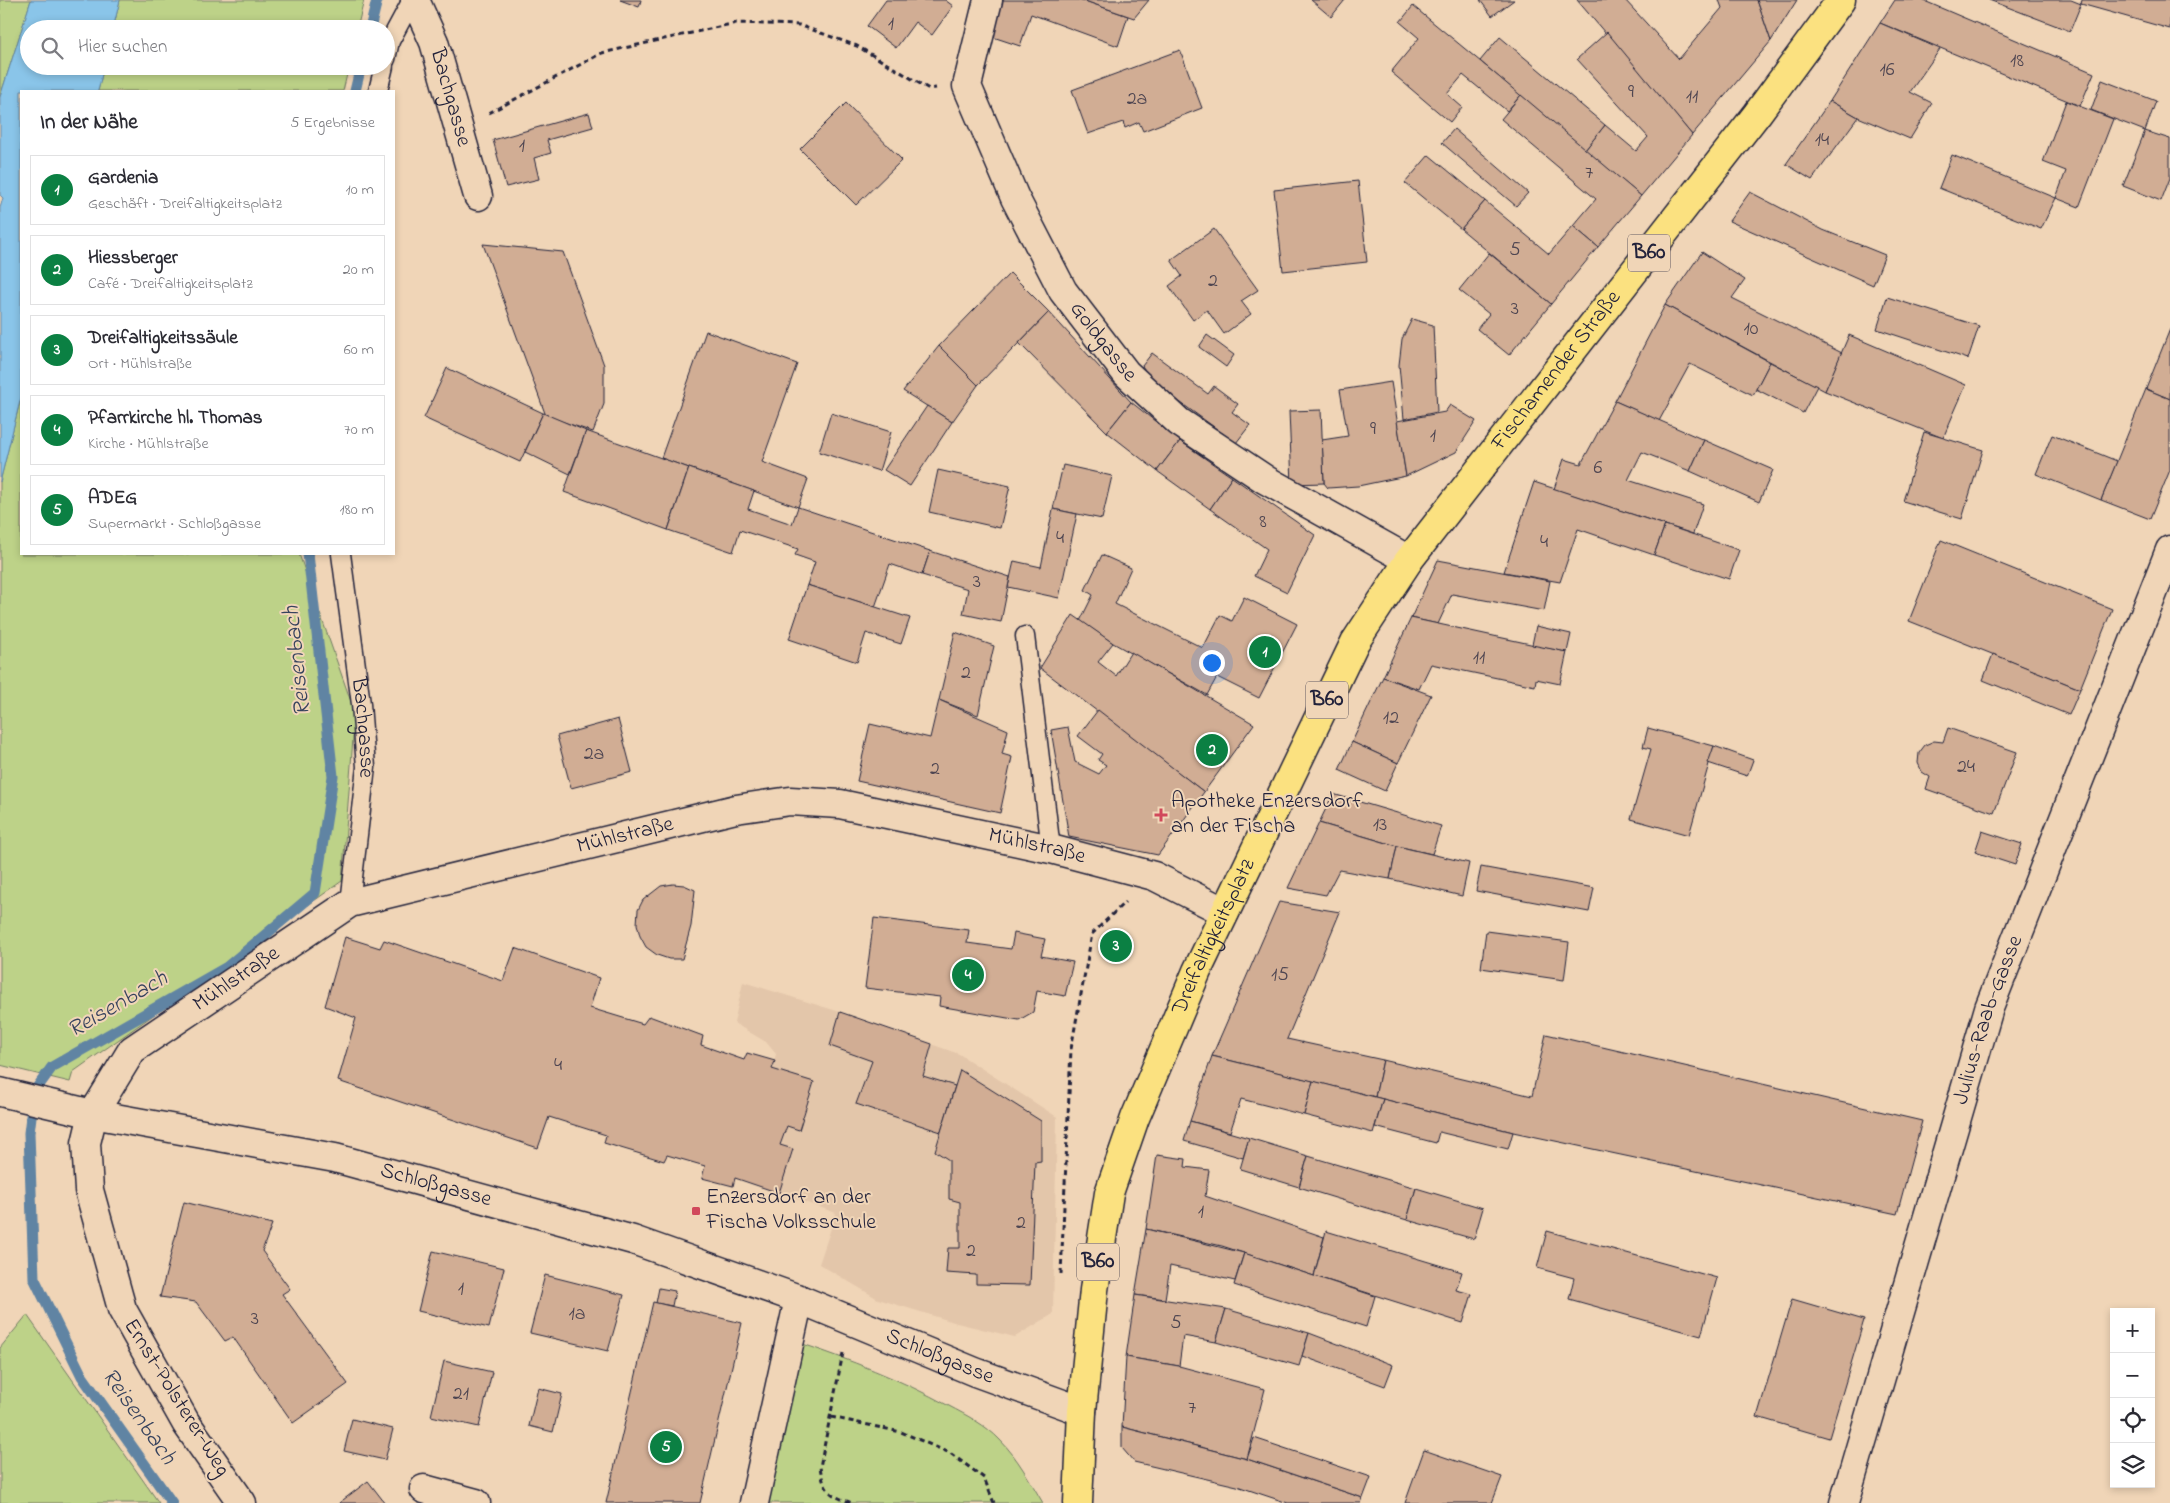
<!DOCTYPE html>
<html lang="de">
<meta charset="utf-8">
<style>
body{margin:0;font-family:"Indie Flower",sans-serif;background:#f2f2f3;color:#2b2b33}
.controls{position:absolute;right:15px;bottom:15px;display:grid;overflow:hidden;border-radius:0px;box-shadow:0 2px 8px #0003}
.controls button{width:45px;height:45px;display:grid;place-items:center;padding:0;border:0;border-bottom:1px solid #e1e1e2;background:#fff;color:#2b2b33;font:25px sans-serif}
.you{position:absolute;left:1211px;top:662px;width:18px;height:18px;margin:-12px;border:4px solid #fff;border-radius:50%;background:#1a73e8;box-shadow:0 0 0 8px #1a73e833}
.badge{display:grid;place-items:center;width:32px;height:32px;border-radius:50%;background:#0b8043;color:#fff;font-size:16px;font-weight:700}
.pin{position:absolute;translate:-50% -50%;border:2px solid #fff;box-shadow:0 1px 5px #0006}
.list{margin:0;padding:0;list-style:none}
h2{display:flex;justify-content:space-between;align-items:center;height:65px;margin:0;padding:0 20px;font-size:21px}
h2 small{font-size:16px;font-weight:400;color:#7c7c81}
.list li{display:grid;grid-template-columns:32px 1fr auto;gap:15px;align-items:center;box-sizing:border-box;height:70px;margin:0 10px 10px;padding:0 10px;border:1px solid #e1e1e2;border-radius:0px}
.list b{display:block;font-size:19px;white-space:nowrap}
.list p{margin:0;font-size:16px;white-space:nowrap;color:#7c7c81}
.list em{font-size:16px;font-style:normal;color:#7c7c81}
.icon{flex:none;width:28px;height:28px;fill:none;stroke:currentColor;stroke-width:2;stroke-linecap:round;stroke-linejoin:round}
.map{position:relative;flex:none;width:2170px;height:1503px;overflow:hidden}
.search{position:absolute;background:#fff;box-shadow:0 2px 8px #0003;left:20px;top:20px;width:375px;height:55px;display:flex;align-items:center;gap:12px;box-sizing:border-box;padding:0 18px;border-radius:28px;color:#7c7c81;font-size:19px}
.panel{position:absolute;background:#fff;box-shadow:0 2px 8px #0003;left:20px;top:90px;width:375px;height:465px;border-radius:0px}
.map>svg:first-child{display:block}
.built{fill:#e3c6aa}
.green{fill:#bdd288;stroke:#707a62}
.water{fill:#8ac5e9;stroke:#6084a3}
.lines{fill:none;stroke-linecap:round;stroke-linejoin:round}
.stream{stroke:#6084a3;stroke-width:11}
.building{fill:#d1ad94;stroke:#22223b}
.service-casing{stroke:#22223b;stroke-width:21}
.minor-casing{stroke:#22223b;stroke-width:31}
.tertiary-casing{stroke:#22223b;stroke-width:31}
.primary-casing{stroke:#22223b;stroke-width:31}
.path{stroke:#22223b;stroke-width:3;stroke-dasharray:5 4;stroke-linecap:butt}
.service{stroke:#f0d5b7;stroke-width:18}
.minor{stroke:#f0d5b7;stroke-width:28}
.tertiary{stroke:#f0d5b7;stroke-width:28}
.primary{stroke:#fbe180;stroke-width:28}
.poi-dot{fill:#d1495b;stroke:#f0d5b7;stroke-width:2}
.labels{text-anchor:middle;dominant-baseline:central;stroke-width:4;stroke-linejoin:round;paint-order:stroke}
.number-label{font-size:20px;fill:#4e4551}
.shield{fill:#f0d5b7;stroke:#605860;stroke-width:1}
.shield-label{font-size:21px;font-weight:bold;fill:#22223b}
.street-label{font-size:22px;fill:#22223b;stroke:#f0d5b7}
.poi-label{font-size:22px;fill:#22223b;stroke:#f0d5b7;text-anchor:start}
.water-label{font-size:24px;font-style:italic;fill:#37435e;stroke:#f0d5b7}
</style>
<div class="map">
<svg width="2170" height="1503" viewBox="0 0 2170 1503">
<rect width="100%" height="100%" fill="#f0d5b7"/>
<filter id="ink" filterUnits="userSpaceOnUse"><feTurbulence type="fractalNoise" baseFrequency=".02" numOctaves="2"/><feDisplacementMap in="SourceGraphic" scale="10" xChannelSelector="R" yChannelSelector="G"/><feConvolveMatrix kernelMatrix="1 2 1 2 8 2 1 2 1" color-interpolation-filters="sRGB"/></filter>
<g filter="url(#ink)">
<path class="built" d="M743,982L840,1012L959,1054L1057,1117L1053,1314L1015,1337L957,1323L878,1299L819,1264L836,1213L779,1193L793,1149L780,1145L787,1126L799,1129L814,1083L772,1069L776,1054L766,1042L734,1023Z"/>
<g class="green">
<path d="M0,0H31L0,97Z"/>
<path d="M120,0H364L357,29H113Z"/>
<path d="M104,66H349L343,91H98Z"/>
<path d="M21,397V554H299L355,713L342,881L73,1072L70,1082L0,1065V482Z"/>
<path d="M27,1315L159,1503H0V1348Z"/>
<path d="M797,1342C850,1360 900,1379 949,1406C966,1415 986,1425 1000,1440C1018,1458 1030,1481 1043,1503H763Z"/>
</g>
<path class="water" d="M31,0H120L113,29H29V66H104L98,91H21V397L0,482V208L3,198L0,195V97Z"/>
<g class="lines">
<g class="stream">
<path d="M370,29L377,0"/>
<path d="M355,91L361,66"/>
<path d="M172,1503L82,1376L34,1278L29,1133L34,1092L52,1067L227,967L315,893L333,776L308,554"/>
</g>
</g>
<g class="building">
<path d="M620,0H641L639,7Z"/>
<path d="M886,0H945L953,6L932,35L915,22L896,48L867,26Z"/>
<path d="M1002,0H1082L1128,16L1118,46L1031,14L1020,46L990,36Z"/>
<path d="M1082,0H1149L1134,18Z"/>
<path d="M1311,0H1345L1331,17Z"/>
<path d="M1480,0H1514L1492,16Z"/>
<path d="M1577,0H1625L1679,59L1722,8L1719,0H1757L1771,41L1692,135Z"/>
<path d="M1757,0H1797L1771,41Z"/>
<path d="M1895,0H1922L2094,73L2080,106L1880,23Z"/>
<path d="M1989,0H2071L2081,4L2070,31Z"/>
<path d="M2082,0H2170V29L2081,4Z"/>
<path d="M1413,6L1521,95L1507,111L1463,75L1447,94L1462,107L1450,122L1391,72L1419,38L1400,22Z"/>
<path d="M1880,23L1940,49L1910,92L1932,103L1910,139L1858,117L1830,101Z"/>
<path d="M1607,32L1692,135L1641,196L1585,150L1605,125L1636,151L1648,137L1577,59Z"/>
<path d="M1500,37L1605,125L1585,150L1480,61Z"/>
<path d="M1180,50L1202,108L1143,131L1139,122L1125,128L1123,122L1088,134L1072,90Z"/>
<path d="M2102,80L2156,101L2145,131L2091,110Z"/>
<path d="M1521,95L1641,196L1598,247L1573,226L1596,199L1501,119Z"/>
<path d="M1830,101L1858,117L1812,180L1786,164Z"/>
<path d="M2066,101L2113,119L2079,207L2056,198L2066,171L2043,162Z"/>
<path d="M846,103L902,160L856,205L800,149Z"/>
<path d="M589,113L593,127L547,140L551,153L534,158L539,179L506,187L493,140Z"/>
<path d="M1454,129L1528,193L1516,206L1442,143Z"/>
<path d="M2145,131L2170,139V178L2161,201L2123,186Z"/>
<path d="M1429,155L1485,201L1461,229L1405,183Z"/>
<path d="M1952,155L2056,198L2041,229L1939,188Z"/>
<path d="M1358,181L1367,262L1283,271L1274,190Z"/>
<path d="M1750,192L1823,230L1885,255L1873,285L1729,221Z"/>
<path d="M1485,201L1549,254L1573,226L1598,247L1551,304L1461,229Z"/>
<path d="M1214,229L1258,290L1241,301L1251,314L1224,334L1207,310L1193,320L1169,286L1182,276L1171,260Z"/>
<path d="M483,244L563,252L604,365V404L593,432L546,416Z"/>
<path d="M1702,252L1745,280L1732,298L1842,353L1825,391L1665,305Z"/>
<path d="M1489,253L1551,304L1509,355L1477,329L1489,314L1459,290Z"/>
<path d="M1010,273L1049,312L978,385L939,346Z"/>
<path d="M1887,297L1979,326L1968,359L1877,329Z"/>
<path d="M1665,305L1770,362L1753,395L1690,364L1659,421L1615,401Z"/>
<path d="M1049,312L1131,402L1107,432L1019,343Z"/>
<path d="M1412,319L1433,325L1437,412L1404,419L1399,365L1402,339Z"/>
<path d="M2170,329V399L2146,389Z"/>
<path d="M706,331L797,364L762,462L808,479L798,507L661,458Z"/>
<path d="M1207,335L1234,355L1226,367L1199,347Z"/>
<path d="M1849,335L1966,385L1943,438L1825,391Z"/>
<path d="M939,346L978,385L952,422L903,391Z"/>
<path d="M1152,353L1208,394L1214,386L1238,404L1232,412L1250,425L1236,443L1155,384L1142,366Z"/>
<path d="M1770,362L1817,386L1803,413L1756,389Z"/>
<path d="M447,368L543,413L520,462L424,418Z"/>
<path d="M1391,382L1406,476L1358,486L1328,488L1324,483L1322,440L1348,436L1340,390Z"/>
<path d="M2146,389L2170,399V470L2150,519L2101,500Z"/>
<path d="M1615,401L1704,440L1690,471L1642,452L1628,480L1703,504L1693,534L1554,489L1564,459L1581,464Z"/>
<path d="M1131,402L1180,441L1157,471L1107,432Z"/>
<path d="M1450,405L1476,421L1456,452L1406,476L1397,421L1445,412Z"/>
<path d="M927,406L952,422L910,486L884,470Z"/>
<path d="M1321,410L1324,483L1292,484L1289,411Z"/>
<path d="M543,413L586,431L570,474L525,452Z"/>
<path d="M831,413L891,432L879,471L819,452Z"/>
<path d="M586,431L689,468L668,530L564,492Z"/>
<path d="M1924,432L1983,450L1962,519L1903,501Z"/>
<path d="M2052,435L2117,461L2101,500L2036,474Z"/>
<path d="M1704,440L1773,470L1759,502L1690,471Z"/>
<path d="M1180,441L1232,477L1210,509L1157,471Z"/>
<path d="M1063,465L1112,476L1102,519L1053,509Z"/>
<path d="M689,468L754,491L748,509L792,524L798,507L930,551L922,575L890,564L875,607L807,585L815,562L795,555L798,549L740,530L733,552L668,530Z"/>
<path d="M938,470L1010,486L1000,528L929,512Z"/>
<path d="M1232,477L1315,535L1287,592L1254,576L1267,549L1210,509Z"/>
<path d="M1534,482L1665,525L1654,555L1578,529L1560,582L1504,572Z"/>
<path d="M1053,509L1077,514L1059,598L1008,587L1014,561L1041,567Z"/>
<path d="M1665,525L1739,550L1729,579L1654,555Z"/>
<path d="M1941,540L2112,609L2080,689L1909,621Z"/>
<path d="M930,551L1010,577L1001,622L963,614L968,589L922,575Z"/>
<path d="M1102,555L1131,568L1115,604L1203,648L1220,615L1232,621L1244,597L1297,624L1259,698L1217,677L1207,695L1113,643L1080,621L1093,595L1085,590Z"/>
<path d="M1438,560L1550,581L1544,611L1452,594L1438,624L1411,618Z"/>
<path d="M807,585L910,618L901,644L866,633L857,662L789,639Z"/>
<path d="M1073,615L1113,643L1098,662L1116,676L1131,652L1254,724L1204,792L1040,668Z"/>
<path d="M1411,618L1567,652L1560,684L1536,679L1535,686L1431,664L1419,689L1383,677Z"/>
<path d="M1536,626L1571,634L1567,652L1532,645Z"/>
<path d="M955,632L994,646L978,715L939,700Z"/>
<path d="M1993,654L2080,689L2069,715L1983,680Z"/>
<path d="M1383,677L1431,695L1398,763L1352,742Z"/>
<path d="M939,700L1008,730L1002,754L1012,757L1000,813L857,781L870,724L930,738Z"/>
<path d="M1098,710L1204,792L1158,855L1069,837L1051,730L1068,727L1075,762L1099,774L1106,765L1098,760L1102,754L1078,736Z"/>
<path d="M618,719L632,772L571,788L557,736Z"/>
<path d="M1648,728L1714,746L1689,835L1631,819L1651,749L1643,747Z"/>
<path d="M1948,728L2017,752L1994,813L1926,789L1930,777L1922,772L1918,763L1919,753L1925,745L1934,741L1943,742Z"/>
<path d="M1352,742L1398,763L1385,791L1339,770Z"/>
<path d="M1714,746L1753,760L1747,776L1708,763Z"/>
<path d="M1333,794L1441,826L1432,854L1397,846L1319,823Z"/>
<path d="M1319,823L1397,846L1390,879L1339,870L1326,895L1288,888Z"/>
<path d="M1982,831L2022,844L2015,865L1975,852Z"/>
<path d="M1397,846L1469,863L1462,896L1390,879Z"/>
<path d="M1481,867L1594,888L1589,912L1476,891Z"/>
<path d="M673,884L684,885L695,890L691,926L682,959H669L657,955L646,947L640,936L637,924L638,910L643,900L661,886Z"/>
<path d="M1279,902L1340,912L1287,1039L1383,1060L1375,1097L1212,1056Z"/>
<path d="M874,918L969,930L967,943L1011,949L1014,933L1045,939L1041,956L1073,962L1065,996L1037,991L1033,1012L1019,1020L939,1006L940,997L865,988Z"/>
<path d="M1486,931L1569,942L1564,980L1481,968Z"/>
<path d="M345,937L380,948L384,940L503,981L515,948L599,978L590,1008L643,1024L649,1016L703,1036L701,1045L744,1060L747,1053L775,1061L772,1069L814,1082L799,1130L787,1126L780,1145L793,1149L779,1193L735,1178L733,1186L702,1178L705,1166L667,1155L664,1161L604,1143L606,1135L549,1117L538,1148L338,1081L356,1018L325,1006Z"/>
<path d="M840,1012L932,1044L923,1076L955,1086L941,1132L856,1104L872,1061L830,1046Z"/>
<path d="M1546,1034L1922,1121L1897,1214L1513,1132L1375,1097L1383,1060L1532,1096Z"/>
<path d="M1212,1056L1313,1081L1304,1115L1241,1099L1230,1132L1190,1121Z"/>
<path d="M960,1070L1041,1121V1161L1035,1162L1030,1285L976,1284V1275L946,1273L948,1248H960V1202L949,1199V1160L935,1151Z"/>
<path d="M1313,1081L1383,1099L1373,1133L1304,1115Z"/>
<path d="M1383,1099L1513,1132L1508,1149L1439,1132L1436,1143L1375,1127Z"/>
<path d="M1190,1121L1249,1138L1243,1158L1184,1141Z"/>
<path d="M1249,1138L1308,1156L1299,1187L1240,1169Z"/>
<path d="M1157,1155L1186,1159L1185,1167L1209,1170L1205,1196L1324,1237L1314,1276L1222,1246L1146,1229Z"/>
<path d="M1308,1156L1416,1188L1407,1220L1299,1187Z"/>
<path d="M1416,1188L1483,1208L1474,1239L1407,1220Z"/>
<path d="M184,1202L272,1224L262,1251L290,1289L282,1294L348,1384L293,1423L233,1337L225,1341L196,1302L160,1297Z"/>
<path d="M1146,1229L1244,1253L1235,1281L1170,1266L1165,1299L1135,1295Z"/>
<path d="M1326,1231L1462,1272L1456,1290L1472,1294L1463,1323L1314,1276Z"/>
<path d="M1547,1231L1717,1278L1701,1336L1569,1299L1574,1278L1537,1268Z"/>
<path d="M433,1251L504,1268L489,1328L418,1311Z"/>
<path d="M1244,1253L1375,1296L1366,1327L1234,1285Z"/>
<path d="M545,1275L624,1295L608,1351L530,1333Z"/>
<path d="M659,1288L675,1291L672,1306L656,1303Z"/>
<path d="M1135,1295L1226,1309L1216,1342L1183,1336L1179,1366L1126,1357Z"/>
<path d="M1792,1299L1864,1320L1829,1438L1757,1417Z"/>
<path d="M653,1302L742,1323L700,1503H606Z"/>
<path d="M1226,1309L1309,1333L1299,1366L1216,1342Z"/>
<path d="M1309,1333L1393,1365L1385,1386L1302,1356Z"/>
<path d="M1126,1357L1179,1366L1265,1389L1247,1459L1122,1427Z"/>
<path d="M444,1361L492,1372L479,1427L431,1416Z"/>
<path d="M538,1388L562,1394L553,1432L529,1426Z"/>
<path d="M352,1419L393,1429L385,1460L344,1451Z"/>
<path d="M1122,1427L1247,1459L1363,1498L1361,1503H1288L1237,1486L1134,1462L1122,1448Z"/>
<path d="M1254,1438L1371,1477L1363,1498L1247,1459Z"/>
<path d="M1424,1450L1502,1477L1492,1503H1405Z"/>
<path d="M368,1481L385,1503H339Z"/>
</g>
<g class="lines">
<defs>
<g id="service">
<path d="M386,59L390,41L412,0"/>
<path d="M378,91L384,66"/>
<path id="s1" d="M341,554L361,704L366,767L350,903"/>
<path d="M1025,636L1051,849"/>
</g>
<g id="minor">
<path id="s2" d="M415,0L434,42L478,196"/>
<path id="s3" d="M988,0L967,86L1015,198L1063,291L1126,373L1179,422L1266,480L1409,560"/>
<path d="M424,1489L476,1503"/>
<path id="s4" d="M242,1503L186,1423L122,1309L89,1190L86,1143L93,1114L132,1050L350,903L736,809L790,801L840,804L1051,849L1154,876L1225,912"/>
<path d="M754,1503L799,1299"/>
<path id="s5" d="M1844,1503L1989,1008L2170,550"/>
</g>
<g id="tertiary">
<path id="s6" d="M0,1092L93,1114L335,1158L633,1240L799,1299L975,1372L1082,1411"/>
</g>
<g id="primary">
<path id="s7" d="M1078,1503L1082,1411L1094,1290L1109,1193L1135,1118L1197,971L1355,642L1409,560L1757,114L1841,0"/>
</g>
</defs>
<use href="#service" class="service-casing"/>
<use href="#minor" class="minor-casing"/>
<use href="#tertiary" class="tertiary-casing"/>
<use href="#primary" class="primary-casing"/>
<g class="path">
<path d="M489,113L602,53L736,23L799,25L857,46L929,89L936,88"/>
<path d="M1061,1274L1071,1049L1092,934L1125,902"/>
<path d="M843,1353L820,1467C824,1491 829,1495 852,1503"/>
<path d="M831,1417L901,1432L950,1453L984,1478L994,1503"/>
</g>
<use href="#service" class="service"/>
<use href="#minor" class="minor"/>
<use href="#tertiary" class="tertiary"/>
<use href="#primary" class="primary"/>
</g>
</g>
<g class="poi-dot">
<path d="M1158.5 807.5h5v5h5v5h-5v5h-5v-5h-5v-5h5z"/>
<rect x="691" y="1206" width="10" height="10" rx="2.5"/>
</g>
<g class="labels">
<g class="number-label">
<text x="891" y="24">1</text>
<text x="2017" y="61">18</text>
<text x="1887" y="70">16</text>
<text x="1631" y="92">9</text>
<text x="1692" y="97">11</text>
<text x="1137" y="99">2a</text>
<text x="1822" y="140">14</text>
<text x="522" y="146">1</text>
<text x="1589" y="173">7</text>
<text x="1515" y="250">5</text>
<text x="1213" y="281">2</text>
<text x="1515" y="309">3</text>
<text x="1751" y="329">10</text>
<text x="1373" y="429">9</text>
<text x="1433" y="436">1</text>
<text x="1598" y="468">6</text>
<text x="1263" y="522">8</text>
<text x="1060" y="538">4</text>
<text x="1544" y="542">4</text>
<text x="977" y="582">3</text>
<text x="1479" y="658">11</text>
<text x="966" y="673">2</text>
<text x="1391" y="718">12</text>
<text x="594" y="754">2a</text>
<text x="1966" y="767">24</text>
<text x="935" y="769">2</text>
<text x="1380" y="825">13</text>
<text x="1280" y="975">15</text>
<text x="558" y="1065">4</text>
<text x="1201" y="1212">1</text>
<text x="1021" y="1223">2</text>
<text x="971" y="1251">2</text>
<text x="461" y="1289">1</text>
<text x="577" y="1314">1a</text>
<text x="255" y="1319">3</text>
<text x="1176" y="1323">5</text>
<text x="461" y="1394">21</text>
<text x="1192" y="1408">7</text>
</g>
<g class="shield">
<rect x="1628" y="234.5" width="42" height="37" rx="4"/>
<rect x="1306" y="681.5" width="42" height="37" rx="4"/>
<rect x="1077" y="1243.5" width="42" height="37" rx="4"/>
</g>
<g class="shield-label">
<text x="1649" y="253">B60</text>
<text x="1327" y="700">B60</text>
<text x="1098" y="1262">B60</text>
</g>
<g class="street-label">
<text stroke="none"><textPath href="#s2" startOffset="104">Bachgasse</textPath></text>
<text stroke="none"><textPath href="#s3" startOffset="380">Goldgasse</textPath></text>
<text stroke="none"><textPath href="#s7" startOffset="1254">Fischamender Straße</textPath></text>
<text stroke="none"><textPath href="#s1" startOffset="175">Bachgasse</textPath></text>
<text stroke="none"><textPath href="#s4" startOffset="1050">Mühlstraße</textPath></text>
<text stroke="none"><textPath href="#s4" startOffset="1470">Mühlstraße</textPath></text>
<text stroke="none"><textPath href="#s7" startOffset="589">Dreifaltigkeitsplatz</textPath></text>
<text stroke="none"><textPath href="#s4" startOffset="630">Mühlstraße</textPath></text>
<text stroke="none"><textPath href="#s5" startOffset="504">Julius-Raab-Gasse</textPath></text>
<text stroke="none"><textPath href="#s6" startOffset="446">Schloßgasse</textPath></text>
<text stroke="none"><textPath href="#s6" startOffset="979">Schloßgasse</textPath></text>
<text transform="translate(176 1398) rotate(58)">Ernst-Polsterer-Weg</text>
</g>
<g class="poi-label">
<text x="1171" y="802">Apotheke Enzersdorf<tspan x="1171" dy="25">an der Fischa</tspan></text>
<text x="706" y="1198">Enzersdorf an der<tspan x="706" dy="25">Fischa Volksschule</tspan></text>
</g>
<g class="water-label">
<text transform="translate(298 661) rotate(-96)">Reisenbach</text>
<text transform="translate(118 1005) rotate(-30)">Reisenbach</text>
<text transform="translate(138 1417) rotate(55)">Reisenbach</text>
</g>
</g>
</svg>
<div class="controls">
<button>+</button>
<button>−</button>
<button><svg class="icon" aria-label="locate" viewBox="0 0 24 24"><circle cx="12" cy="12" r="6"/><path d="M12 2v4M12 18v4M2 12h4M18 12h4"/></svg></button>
<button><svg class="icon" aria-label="layers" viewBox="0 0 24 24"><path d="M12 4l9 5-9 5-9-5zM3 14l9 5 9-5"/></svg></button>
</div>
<div class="you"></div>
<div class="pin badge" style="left:1265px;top:652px">1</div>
<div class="pin badge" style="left:1212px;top:750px">2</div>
<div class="pin badge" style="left:1116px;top:946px">3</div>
<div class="pin badge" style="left:968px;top:975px">4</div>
<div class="pin badge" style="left:666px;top:1447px">5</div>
<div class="search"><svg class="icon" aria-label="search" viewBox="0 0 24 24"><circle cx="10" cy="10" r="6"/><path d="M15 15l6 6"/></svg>Hier suchen</div>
<section class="panel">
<h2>In der Nähe<small>5 Ergebnisse</small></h2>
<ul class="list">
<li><span class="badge">1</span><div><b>Gardenia</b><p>Geschäft · Dreifaltigkeitsplatz</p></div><em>10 m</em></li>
<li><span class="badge">2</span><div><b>Hiessberger</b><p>Café · Dreifaltigkeitsplatz</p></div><em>20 m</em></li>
<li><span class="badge">3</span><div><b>Dreifaltigkeitssäule</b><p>Ort · Mühlstraße</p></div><em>60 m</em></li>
<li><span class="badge">4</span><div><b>Pfarrkirche hl. Thomas</b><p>Kirche · Mühlstraße</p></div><em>70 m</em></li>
<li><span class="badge">5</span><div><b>ADEG</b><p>Supermarkt · Schloßgasse</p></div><em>180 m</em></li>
</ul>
</section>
</div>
